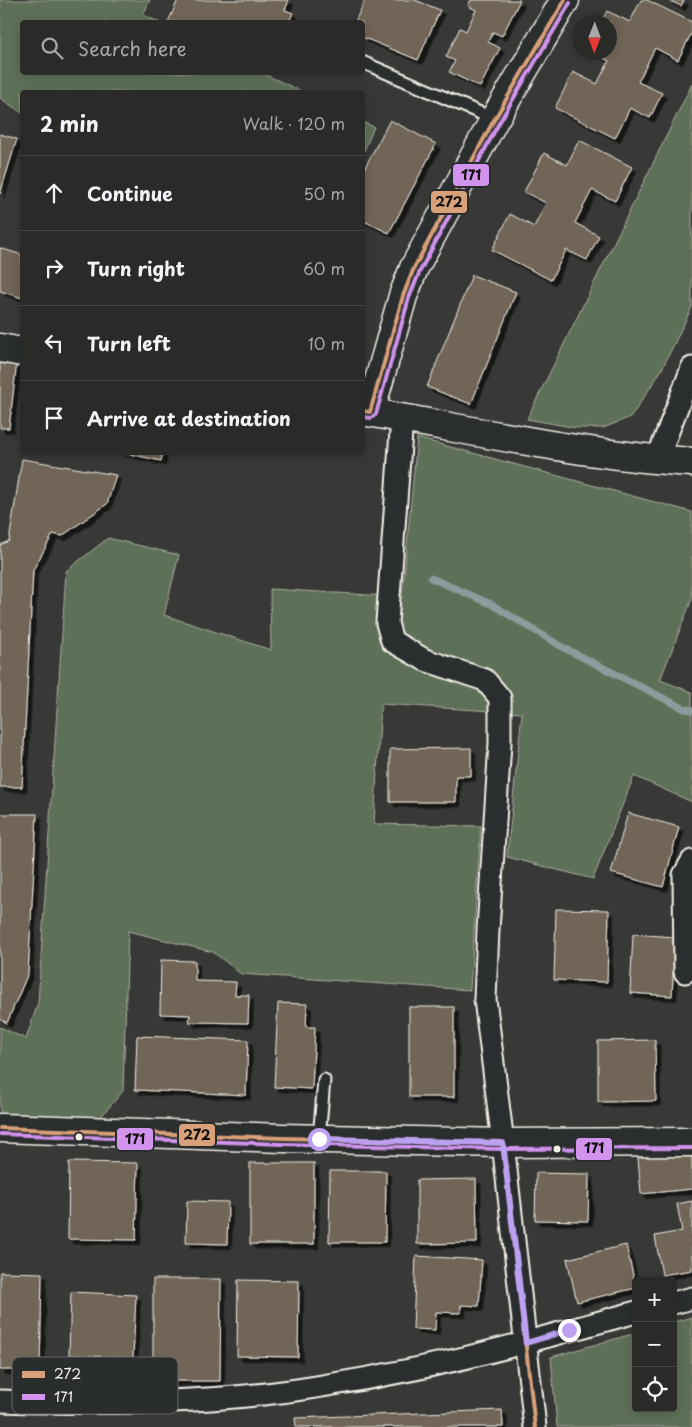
<!DOCTYPE html>
<meta charset="utf-8">
<style>
body{margin:0;font-family:"Playpen Sans",sans-serif;background:#363634;color:#f1f3f6}
.controls{position:absolute;right:15px;bottom:15px;display:grid;overflow:hidden;border-radius:5px;box-shadow:0 2px 12px #0003}
.controls button{width:45px;height:45px;display:grid;place-items:center;padding:0;border:0;border-bottom:1px solid #464645;background:#2a2a28;color:#f1f3f6;font:25px sans-serif}
.compass{position:absolute;left:572px;top:15px;width:45px;height:45px;border-radius:50%;background:#2a2a28;box-shadow:0 2px 12px #0003;rotate:181deg}
.stop{position:absolute;width:15px;height:15px;margin:-11px;border:4px solid #bca0f2;border-radius:50%;background:#fff}
.stop.end{background:#bca0f2;border-color:#fff;box-shadow:0 1px 5px #0008}
.list{margin:0;padding:0;list-style:none}
h2{display:flex;justify-content:space-between;align-items:center;height:65px;margin:0;padding:0 20px;font-size:21px}
h2 small{font-size:16px;font-weight:400;color:#a5a7a8}
.list li{display:grid;grid-template-columns:32px 1fr auto;gap:15px;align-items:center;box-sizing:border-box;height:75px;padding:0 20px;border-top:1px solid #464645}
.list b{display:block;font-size:19px;white-space:nowrap}
.list em{font-size:16px;font-style:normal;color:#a5a7a8}
.icon{flex:none;width:28px;height:28px;fill:none;stroke:currentColor;stroke-width:2;stroke-linecap:round;stroke-linejoin:round}
.map{position:relative;flex:none;width:692px;height:1427px;overflow:hidden}
.search{position:absolute;background:#2a2a28;box-shadow:0 2px 12px #0003;left:20px;top:20px;width:345px;height:55px;display:flex;align-items:center;gap:12px;box-sizing:border-box;padding:0 18px;border-radius:5px;color:#a5a7a8;font-size:19px}
.panel{position:absolute;background:#2a2a28;box-shadow:0 2px 12px #0003;left:20px;top:90px;width:345px;height:365px;border-radius:5px}
.map>svg:first-child{display:block}
.green{fill:#5f7058;stroke:#aab0a0}
.lines{fill:none;stroke-linecap:round;stroke-linejoin:round}
.stream{stroke:#8c9c9d;stroke-width:7}
.building{fill:#706557;stroke:#f4f1e8;filter:url(#shadow)}
.lane-casing{stroke:#f4f1e8;stroke-width:15}
.street-casing{stroke:#f4f1e8;stroke-width:25}
.secondary-casing{stroke:#f4f1e8;stroke-width:31}
.lane{stroke:#2a2d2e;stroke-width:11}
.street{stroke:#2a2d2e;stroke-width:21}
.secondary{stroke:#2a2d2e;stroke-width:28}
.bus-1-casing{stroke:#2a2d2e;stroke-width:8}
.bus-2-casing{stroke:#2a2d2e;stroke-width:8}
.bus-1{stroke:#d9a179;stroke-width:4}
.bus-2{stroke:#d193ec;stroke-width:4}
.route{stroke:#bca0f2;stroke-width:6}
.bus-dot{fill:#f4f1e8;stroke:#2a2d2e;stroke-width:2}
.key{fill:#2a2d2e;stroke:#676866;stroke-width:1}
.key-label{font-size:14px;fill:#f4f1e8}
.line-badge{stroke:#2a2d2e;stroke-width:2}
.pale-badge-label{font-size:14px;text-anchor:middle;font-weight:bold;fill:#111}
</style>
<div class="map">
<svg width="692" height="1427" viewBox="0 0 692 1427">
<defs>
<filter id="shadow"><feDropShadow dx="4.5" dy="4.5" stdDeviation="0" flood-color="#0009"/></filter>
</defs>
<rect width="100%" height="100%" fill="#383836"/>
<filter id="ink" filterUnits="userSpaceOnUse"><feTurbulence type="fractalNoise" baseFrequency=".02" numOctaves="2"/><feDisplacementMap in="SourceGraphic" scale="10" xChannelSelector="R" yChannelSelector="G"/><feConvolveMatrix kernelMatrix="1 2 1 2 8 2 1 2 1" color-interpolation-filters="sRGB"/></filter>
<g filter="url(#ink)">
<g class="green">
<path d="M0,0H150L143,15L159,22H22V72L262,73L303,92H22V113L0,98Z"/>
<path d="M692,84V307L661,371L631,417L603,428H577L527,419Z"/>
<path d="M363,122L374,127L363,153Z"/>
<path d="M417,438L692,512V599L660,680L692,692V802L634,776L593,879L507,857L522,713L381,704L374,824L481,826L470,990L241,974L213,952L128,931L123,1091L100,1118L10,1117L0,1116V1027L26,1039L38,1003L66,571L108,538L179,555L164,615L271,650L270,589L402,597Z"/>
<path d="M692,1317V1427H557L551,1357L636,1333V1408H673V1322Z"/>
</g>
<g class="lines">
<path class="stream" d="M431,578L491,604L564,648L685,709L692,710"/>
</g>
<g class="building">
<path d="M178,0H289L285,10L293,13L289,22H168Z"/>
<path d="M365,0H415L440,10L418,60L362,37V22H355Z"/>
<path d="M471,0H520L502,36L493,32L488,42L500,48L480,87L449,72L455,61L446,57L460,28L466,31L476,10L468,6Z"/>
<path d="M641,0H647L692,22V32L678,60L655,48L638,82L662,93L650,118L630,108L615,138L555,108L573,72L597,84L609,61L592,52H610V22H601L607,11L630,22Z"/>
<path d="M668,0H684L681,6Z"/>
<path d="M390,120L436,144L389,233L362,220V173Z"/>
<path d="M0,134L17,139L0,194Z"/>
<path d="M579,140L632,167L615,201L592,190L575,223L599,236L587,260L566,250L551,280L492,250L510,214L534,227L546,203L524,192L544,153L567,165Z"/>
<path d="M0,248L22,255V298L0,291Z"/>
<path d="M472,275L516,292L471,404L427,387Z"/>
<path d="M0,358L17,361L9,428H0Z"/>
<path d="M121,452H163L161,461Z"/>
<path d="M22,459L116,475L107,504L62,536L53,534L33,570L22,787H0V545L9,541Z"/>
<path d="M471,748V776H456V802H390V749Z"/>
<path d="M628,813L679,827L663,887L611,873Z"/>
<path d="M0,814H37L28,973L7,1023L0,1019Z"/>
<path d="M556,909L609,910L607,982L554,980Z"/>
<path d="M633,934L675,937L672,996L630,993Z"/>
<path d="M161,960L195,961V981L236,982L235,995H249L248,1023L189,1022L190,1015L160,1014Z"/>
<path d="M278,1003L307,1004L306,1027H315L312,1089L274,1087Z"/>
<rect x="409" y="1007" width="45" height="90"/>
<path d="M137,1036L248,1040L246,1095L135,1090Z"/>
<path d="M655,1040L656,1101L598,1102V1041Z"/>
<path d="M692,1152V1189L641,1194L638,1157Z"/>
<path d="M69,1162L138,1163L136,1240L68,1239Z"/>
<rect x="250" y="1163" width="64" height="81"/>
<path d="M330,1171H386L385,1242H329Z"/>
<path d="M536,1173L589,1174L588,1221L535,1220Z"/>
<path d="M476,1179L477,1243L417,1244V1180Z"/>
<path d="M187,1201L228,1202L227,1244L186,1243Z"/>
<path d="M692,1201V1270L662,1275L655,1236L682,1231L677,1204Z"/>
<path d="M626,1245L636,1288L577,1302L567,1259Z"/>
<path d="M416,1256L482,1260L479,1306L461,1305V1313L436,1312L435,1330L413,1329Z"/>
<path d="M0,1272L42,1273L40,1370H0Z"/>
<path d="M153,1279H221L220,1381H153Z"/>
<path d="M238,1280L299,1281L298,1357L237,1356Z"/>
<path d="M71,1292L136,1295L133,1358L69,1355Z"/>
<path d="M502,1410L503,1427H296L295,1418Z"/>
</g>
<g class="lines">
<defs>
<g id="lane">
<path d="M362,62L494,119"/>
<path d="M319,1139L324,1080"/>
</g>
<g id="street">
<path d="M402,418L387,623L392,641L425,660L485,680L500,698V743L488,930L485,999L503,1143L535,1427"/>
<path d="M657,460L692,368"/>
<path d="M685,972L684,875L692,861"/>
<path d="M673,1303L692,1298"/>
<path d="M0,1401C105,1404 212,1404 316,1387C387,1376 458,1361 527,1342C563,1332 599,1322 636,1312"/>
</g>
<g id="secondary">
<path d="M0,348L22,352"/>
<path d="M362,411C472,430 581,455 692,462"/>
<path d="M370,412L403,296L414,268L494,120L565,0"/>
<path d="M0,1128L282,1138L503,1143L692,1142"/>
</g>
</defs>
<use href="#lane" class="lane-casing"/>
<use href="#street" class="street-casing"/>
<use href="#secondary" class="secondary-casing"/>
<use href="#lane" class="lane"/>
<use href="#street" class="street"/>
<use href="#secondary" class="secondary"/>
<defs>
<g id="bus-1">
<path d="M362,411L370,412L403,296L414,268L494,120L565,0"/>
<path d="M0,1128L282,1138L503,1143L535,1427"/>
</g>
<g id="bus-2">
<path d="M362,417L371,418L376,414L409,298L420,271L499,123L570,3"/>
<path d="M0,1134L282,1144L503,1149L692,1148"/>
</g>
</defs>
<use href="#bus-1" class="bus-1-casing"/>
<use href="#bus-2" class="bus-2-casing"/>
<use href="#bus-1" class="bus-1"/>
<use href="#bus-2" class="bus-2"/>
</g>
</g>
<g class="lines" filter="url(#ink)">
<path class="route" d="M319,1139L503,1143L526,1343L569,1330"/>
</g>
<g class="bus-dot">
<circle cx="79" cy="1137" r="4.5"/>
<circle cx="557" cy="1149" r="4.5"/>
</g>
<rect x="12" y="1357" width="166" height="57" rx="8" class="key"/>
<rect x="22" y="1371" width="23" height="7" fill="#d9a179"/>
<rect x="22" y="1394" width="23" height="6" fill="#d193ec"/>
<g class="key-label">
<text x="54" y="1379">272</text>
<text x="54" y="1402">171</text>
</g>
<g class="line-badge">
<rect x="452" y="163" width="38" height="24" rx="5" fill="#d193ec"/>
<rect x="430" y="190" width="38" height="24" rx="5" fill="#d9a179"/>
<rect x="178" y="1123" width="38" height="24" rx="5" fill="#d9a179"/>
<rect x="116" y="1127" width="38" height="24" rx="5" fill="#d193ec"/>
<rect x="575" y="1137" width="38" height="24" rx="5" fill="#d193ec"/>
</g>
<g class="pale-badge-label">
<text x="471" y="180">171</text>
<text x="449" y="207">272</text>
<text x="197" y="1140">272</text>
<text x="135" y="1144">171</text>
<text x="594" y="1153">171</text>
</g>
</svg>
<div class="controls">
<button>+</button>
<button>−</button>
<button><svg class="icon" aria-label="locate" viewBox="0 0 24 24"><circle cx="12" cy="12" r="6"/><path d="M12 2v4M12 18v4M2 12h4M18 12h4"/></svg></button>
</div>
<svg class="compass" viewBox="-18 -18 36 36"><path d="M0-13l5 13h-10z" fill="#e53935"/><path d="M0 13l5-13h-10z" fill="#a5a7a8"/></svg>
<div class="stop" style="left:319px;top:1139px"></div>
<div class="stop end" style="left:569px;top:1330px"></div>
<div class="search"><svg class="icon" aria-label="search" viewBox="0 0 24 24"><circle cx="10" cy="10" r="6"/><path d="M15 15l6 6"/></svg>Search here</div>
<section class="panel">
<h2>2 min<small>Walk · 120 m</small></h2>
<ul class="list">
<li><svg class="icon" aria-label="ahead" viewBox="0 0 24 24"><path d="M12 20V5M6 11l6-6 6 6"/></svg><div><b>Continue</b></div><em>50 m</em></li>
<li><svg class="icon" aria-label="right" viewBox="0 0 24 24"><path d="M7 20v-9h11M14 6l5 5-5 5"/></svg><div><b>Turn right</b></div><em>60 m</em></li>
<li><svg class="icon" aria-label="left" viewBox="0 0 24 24"><path d="M17 20v-9H6M10 6l-5 5 5 5"/></svg><div><b>Turn left</b></div><em>10 m</em></li>
<li><svg class="icon" aria-label="arrive" viewBox="0 0 24 24"><path d="M6 21V4h12l-3 4 3 4H6"/></svg><div><b>Arrive at destination</b></div></li>
</ul>
</section>
</div>
